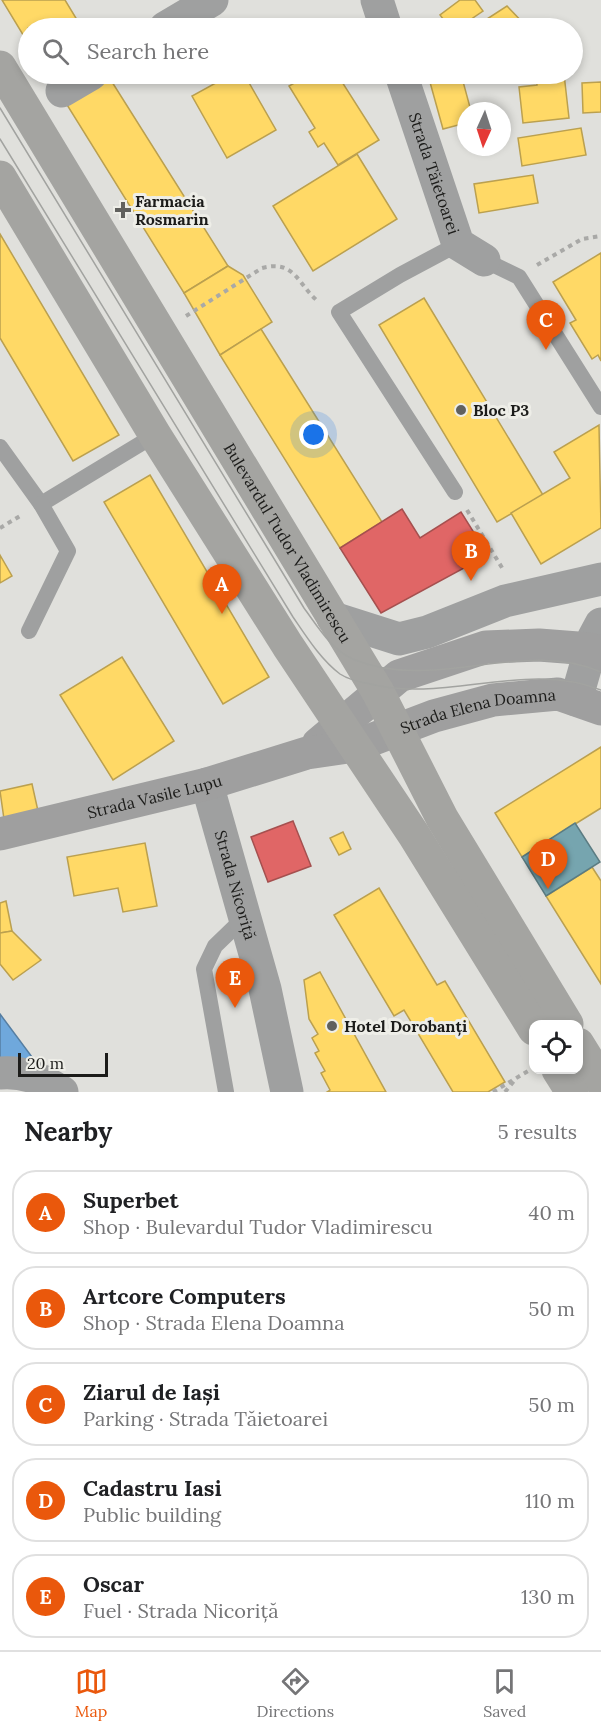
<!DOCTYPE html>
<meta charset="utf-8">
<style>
body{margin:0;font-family:Lora,serif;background:#f6f6f6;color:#202124}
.controls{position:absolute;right:18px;bottom:18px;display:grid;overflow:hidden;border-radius:12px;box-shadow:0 3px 9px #0003}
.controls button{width:54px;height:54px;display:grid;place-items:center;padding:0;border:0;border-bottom:2px solid #e0e0e0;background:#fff;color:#202124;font:30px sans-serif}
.compass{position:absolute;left:457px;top:102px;width:54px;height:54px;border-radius:50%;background:#fff;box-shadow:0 3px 9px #0003;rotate:183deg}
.scale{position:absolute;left:18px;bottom:15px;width:90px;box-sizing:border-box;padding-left:6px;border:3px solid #1c1c1a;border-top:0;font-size:16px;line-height:21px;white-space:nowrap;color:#1c1c1a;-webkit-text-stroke:4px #eeeee8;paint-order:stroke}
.you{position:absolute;left:314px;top:435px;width:21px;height:21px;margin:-15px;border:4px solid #fff;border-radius:50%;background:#1a73e8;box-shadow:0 0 0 9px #1a73e833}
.badge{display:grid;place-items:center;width:39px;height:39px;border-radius:50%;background:#ea580c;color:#fff;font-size:20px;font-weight:700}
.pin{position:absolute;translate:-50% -50px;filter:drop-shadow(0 2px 3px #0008)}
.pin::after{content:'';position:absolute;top:32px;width:21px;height:18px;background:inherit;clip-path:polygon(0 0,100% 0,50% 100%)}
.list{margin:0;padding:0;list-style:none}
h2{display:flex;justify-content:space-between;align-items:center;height:78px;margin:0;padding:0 24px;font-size:26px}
h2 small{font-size:20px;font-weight:400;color:#757577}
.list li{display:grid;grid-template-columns:39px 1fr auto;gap:18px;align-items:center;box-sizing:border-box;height:84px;margin:0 12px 12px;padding:0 12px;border:2px solid #e0e0e0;border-radius:24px}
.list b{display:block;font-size:22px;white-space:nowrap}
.list p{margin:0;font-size:20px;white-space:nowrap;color:#757577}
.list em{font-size:20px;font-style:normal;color:#757577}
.icon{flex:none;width:33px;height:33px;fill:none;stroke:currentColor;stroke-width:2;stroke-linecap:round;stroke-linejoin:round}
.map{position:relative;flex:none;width:601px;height:1092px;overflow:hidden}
.search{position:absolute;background:#fff;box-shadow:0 3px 9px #0003;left:18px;right:18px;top:18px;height:66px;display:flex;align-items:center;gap:15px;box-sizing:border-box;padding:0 21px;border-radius:33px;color:#757577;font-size:22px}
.sheet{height:558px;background:#fff}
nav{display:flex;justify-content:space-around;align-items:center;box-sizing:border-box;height:84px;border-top:2px solid #e0e0e0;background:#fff;font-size:16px;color:#757577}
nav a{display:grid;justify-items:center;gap:3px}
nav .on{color:#ea580c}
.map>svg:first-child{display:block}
.homes{fill:#ffd966;stroke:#bba04f;stroke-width:1.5}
.shops{fill:#e06666;stroke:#a5504f;stroke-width:1.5}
.schools{fill:#6fa8dc;stroke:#567ea2;stroke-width:1.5}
.public{fill:#76a5af;stroke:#5b7c82;stroke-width:1.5}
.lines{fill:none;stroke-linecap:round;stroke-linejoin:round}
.path{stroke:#a9a9a7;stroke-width:4;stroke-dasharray:4.5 4.5;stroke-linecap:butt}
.service{stroke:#9fa0a0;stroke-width:16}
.minor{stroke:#9fa0a0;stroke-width:33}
.tertiary{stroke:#9fa0a0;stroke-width:33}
.secondary{stroke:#9f9f9f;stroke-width:33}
.primary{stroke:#a4a4a1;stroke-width:33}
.tram{stroke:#a2a3a0;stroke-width:1.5}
.poi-dot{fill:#61615e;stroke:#eeeee8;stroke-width:2}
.labels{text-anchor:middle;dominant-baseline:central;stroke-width:6;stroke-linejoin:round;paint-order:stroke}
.street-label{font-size:16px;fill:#1c1c1a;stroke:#eeeee8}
.poi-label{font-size:16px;font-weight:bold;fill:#1c1c1a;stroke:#eeeee8;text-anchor:start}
</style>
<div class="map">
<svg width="601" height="1092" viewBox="0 0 601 1092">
<rect width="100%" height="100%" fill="#e0e0dc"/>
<g class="homes">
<path d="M2,0H65L82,28H28V43Z"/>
<path d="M460,0H475L483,11L458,28H450L440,15Z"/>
<path d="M507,6L528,28H473Z"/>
<path d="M107,74L228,266L184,293L64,100Z"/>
<path d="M232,74H244L276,130L227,158L192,96Z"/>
<path d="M310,74H337L379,140L338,165L324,143L318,147L309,132L315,128L289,86Z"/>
<path d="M434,74H461L471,111H466V123L443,129L428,75Z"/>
<path d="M536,74H564L569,118L523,123L519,87L537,85Z"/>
<path d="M601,82V112L583,113L582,83Z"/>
<path d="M581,128L586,155L522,166L518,138Z"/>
<path d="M357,154L397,219L313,271L273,206Z"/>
<path d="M533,175L538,203L479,213L474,184Z"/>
<path d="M0,234L119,435L73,461L0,338Z"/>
<path d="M601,253V361L598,355L592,359L570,323L576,320L553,282Z"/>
<path d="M228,266L243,275L272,322L220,355L184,293Z"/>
<path d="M424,298L543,495L497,522L379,325Z"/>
<path d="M261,329L382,522L340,548L220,355Z"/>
<path d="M599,425L601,528L541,564L511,513L570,478L554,452Z"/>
<path d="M150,475L269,677L223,704L104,502Z"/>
<path d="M0,555L12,576L0,583Z"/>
<path d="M122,657L174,741L113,780L60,695Z"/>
<path d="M601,747V808L522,857L495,813Z"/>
<path d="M32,784L38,811L4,819L0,791Z"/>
<path d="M343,832L351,849L339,855L330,838Z"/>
<path d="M145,843L157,906L123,912L118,888L74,896L67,857Z"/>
<path d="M592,867L601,881V984L546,896Z"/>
<path d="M379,888L437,985L445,981L505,1082L488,1092H453L404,1010L394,1016L334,915Z"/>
<path d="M6,901L12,931L0,933V903Z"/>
<path d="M12,931L41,960L13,980L0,964V933Z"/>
<path d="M320,972L386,1092H327L330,1090L321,1073L325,1071L315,1053L319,1051L312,1038L318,1034L309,1019L304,980Z"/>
</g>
<g class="shops">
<path d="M402,509L420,538L461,512L488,555L381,613L340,548Z"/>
<path d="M293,821L311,866L268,882L251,837Z"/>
</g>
<path class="schools" d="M0,1014L35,1061L0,1063Z"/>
<path class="public" d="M575,823L600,862L546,896L522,857Z"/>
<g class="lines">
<g class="path">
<path d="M537,265L582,239L601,236"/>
<path d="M186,316L262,268C296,259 298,286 319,302"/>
<path d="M467,510L504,571"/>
<path d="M0,528L20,516"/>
<path d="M493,1092L528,1071"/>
<path d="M505,1092L514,1081"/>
</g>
<g class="service">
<path d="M484,260L519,277L601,407"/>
<path d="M0,447L41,504L155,435"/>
<path d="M455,492L339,312L400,275L458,244"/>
<path d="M29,631L68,551L41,504"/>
<path d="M226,1092L204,969L215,946L245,917"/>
</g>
<g class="minor">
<path d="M377,0L386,28"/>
<path d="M165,28L212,0"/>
<path id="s1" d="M401,74L458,244L484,260"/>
<path d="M62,91L91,74"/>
<path id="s2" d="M207,784L265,989L287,1092"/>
<path d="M0,1073C25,1071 41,1079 62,1092"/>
</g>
<g class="tertiary">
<path d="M333,618L399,639L427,632L505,601L601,579"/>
<path d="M576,700L594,637L601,624"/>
</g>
<g class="secondary">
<path d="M318,744L399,676L486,647L539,645L591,649L601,653"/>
<path id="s3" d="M0,834L207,784L307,753L355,746L434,716L493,700L558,694L601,709"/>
</g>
<g class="primary">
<path id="s4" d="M0,67L378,692L442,818L567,1024"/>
<path d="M0,177L155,435L288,646L414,835L534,1029"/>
<path d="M578,1044L601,1081"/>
<path d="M558,1070L572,1092"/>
</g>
<g class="tram">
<path d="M0,108L304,608C318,627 332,651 355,660C435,692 522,638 601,672"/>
<path d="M0,139L293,617C306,636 321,660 340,674C349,680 359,682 370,684C447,703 526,660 601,690"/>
</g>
</g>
<g class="poi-dot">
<path d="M120 201h6v6h6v6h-6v6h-6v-6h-6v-6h6z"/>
<circle cx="461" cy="410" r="6"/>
<circle cx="332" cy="1026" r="6"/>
</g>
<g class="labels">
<g class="street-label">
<text stroke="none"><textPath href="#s1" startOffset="105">Strada Tăietoarei</textPath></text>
<text stroke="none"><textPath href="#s4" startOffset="556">Bulevardul Tudor Vladimirescu</textPath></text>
<text stroke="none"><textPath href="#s3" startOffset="495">Strada Elena Doamna</textPath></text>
<text stroke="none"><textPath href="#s3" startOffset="159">Strada Vasile Lupu</textPath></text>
<text stroke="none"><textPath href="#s2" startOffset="105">Strada Nicoriță</textPath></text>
</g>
<g class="poi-label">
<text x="135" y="201">Farmacia<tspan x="135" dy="18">Rosmarin</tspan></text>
<text x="473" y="410">Bloc P3</text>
<text x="344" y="1026">Hotel Dorobanți</text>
</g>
</g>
</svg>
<div class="controls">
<button><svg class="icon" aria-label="locate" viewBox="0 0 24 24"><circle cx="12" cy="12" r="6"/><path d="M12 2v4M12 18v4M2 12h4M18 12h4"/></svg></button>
</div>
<svg class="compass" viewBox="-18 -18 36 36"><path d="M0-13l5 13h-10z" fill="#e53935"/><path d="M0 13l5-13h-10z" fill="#757577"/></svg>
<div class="scale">20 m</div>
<div class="you"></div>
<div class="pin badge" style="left:222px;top:614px">A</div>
<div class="pin badge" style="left:471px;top:581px">B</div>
<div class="pin badge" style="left:546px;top:350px">C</div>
<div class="pin badge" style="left:548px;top:889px">D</div>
<div class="pin badge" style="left:235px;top:1008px">E</div>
<div class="search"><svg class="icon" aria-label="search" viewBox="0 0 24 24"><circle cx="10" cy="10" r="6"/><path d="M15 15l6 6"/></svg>Search here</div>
</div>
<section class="sheet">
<h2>Nearby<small>5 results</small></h2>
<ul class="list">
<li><span class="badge">A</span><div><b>Superbet</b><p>Shop · Bulevardul Tudor Vladimirescu</p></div><em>40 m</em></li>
<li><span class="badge">B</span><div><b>Artcore Computers</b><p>Shop · Strada Elena Doamna</p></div><em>50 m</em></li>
<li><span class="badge">C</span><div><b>Ziarul de Iași</b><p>Parking · Strada Tăietoarei</p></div><em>50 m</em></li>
<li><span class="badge">D</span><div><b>Cadastru Iasi</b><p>Public building</p></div><em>110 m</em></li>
<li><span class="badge">E</span><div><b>Oscar</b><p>Fuel · Strada Nicoriță</p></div><em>130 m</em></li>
</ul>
</section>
<nav>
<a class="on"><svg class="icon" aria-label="map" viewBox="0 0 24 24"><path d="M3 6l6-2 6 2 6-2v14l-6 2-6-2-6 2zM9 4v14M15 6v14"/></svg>Map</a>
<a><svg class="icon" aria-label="directions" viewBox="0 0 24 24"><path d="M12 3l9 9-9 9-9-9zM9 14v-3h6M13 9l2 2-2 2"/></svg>Directions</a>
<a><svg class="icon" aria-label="saved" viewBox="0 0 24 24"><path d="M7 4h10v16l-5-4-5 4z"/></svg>Saved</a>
</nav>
